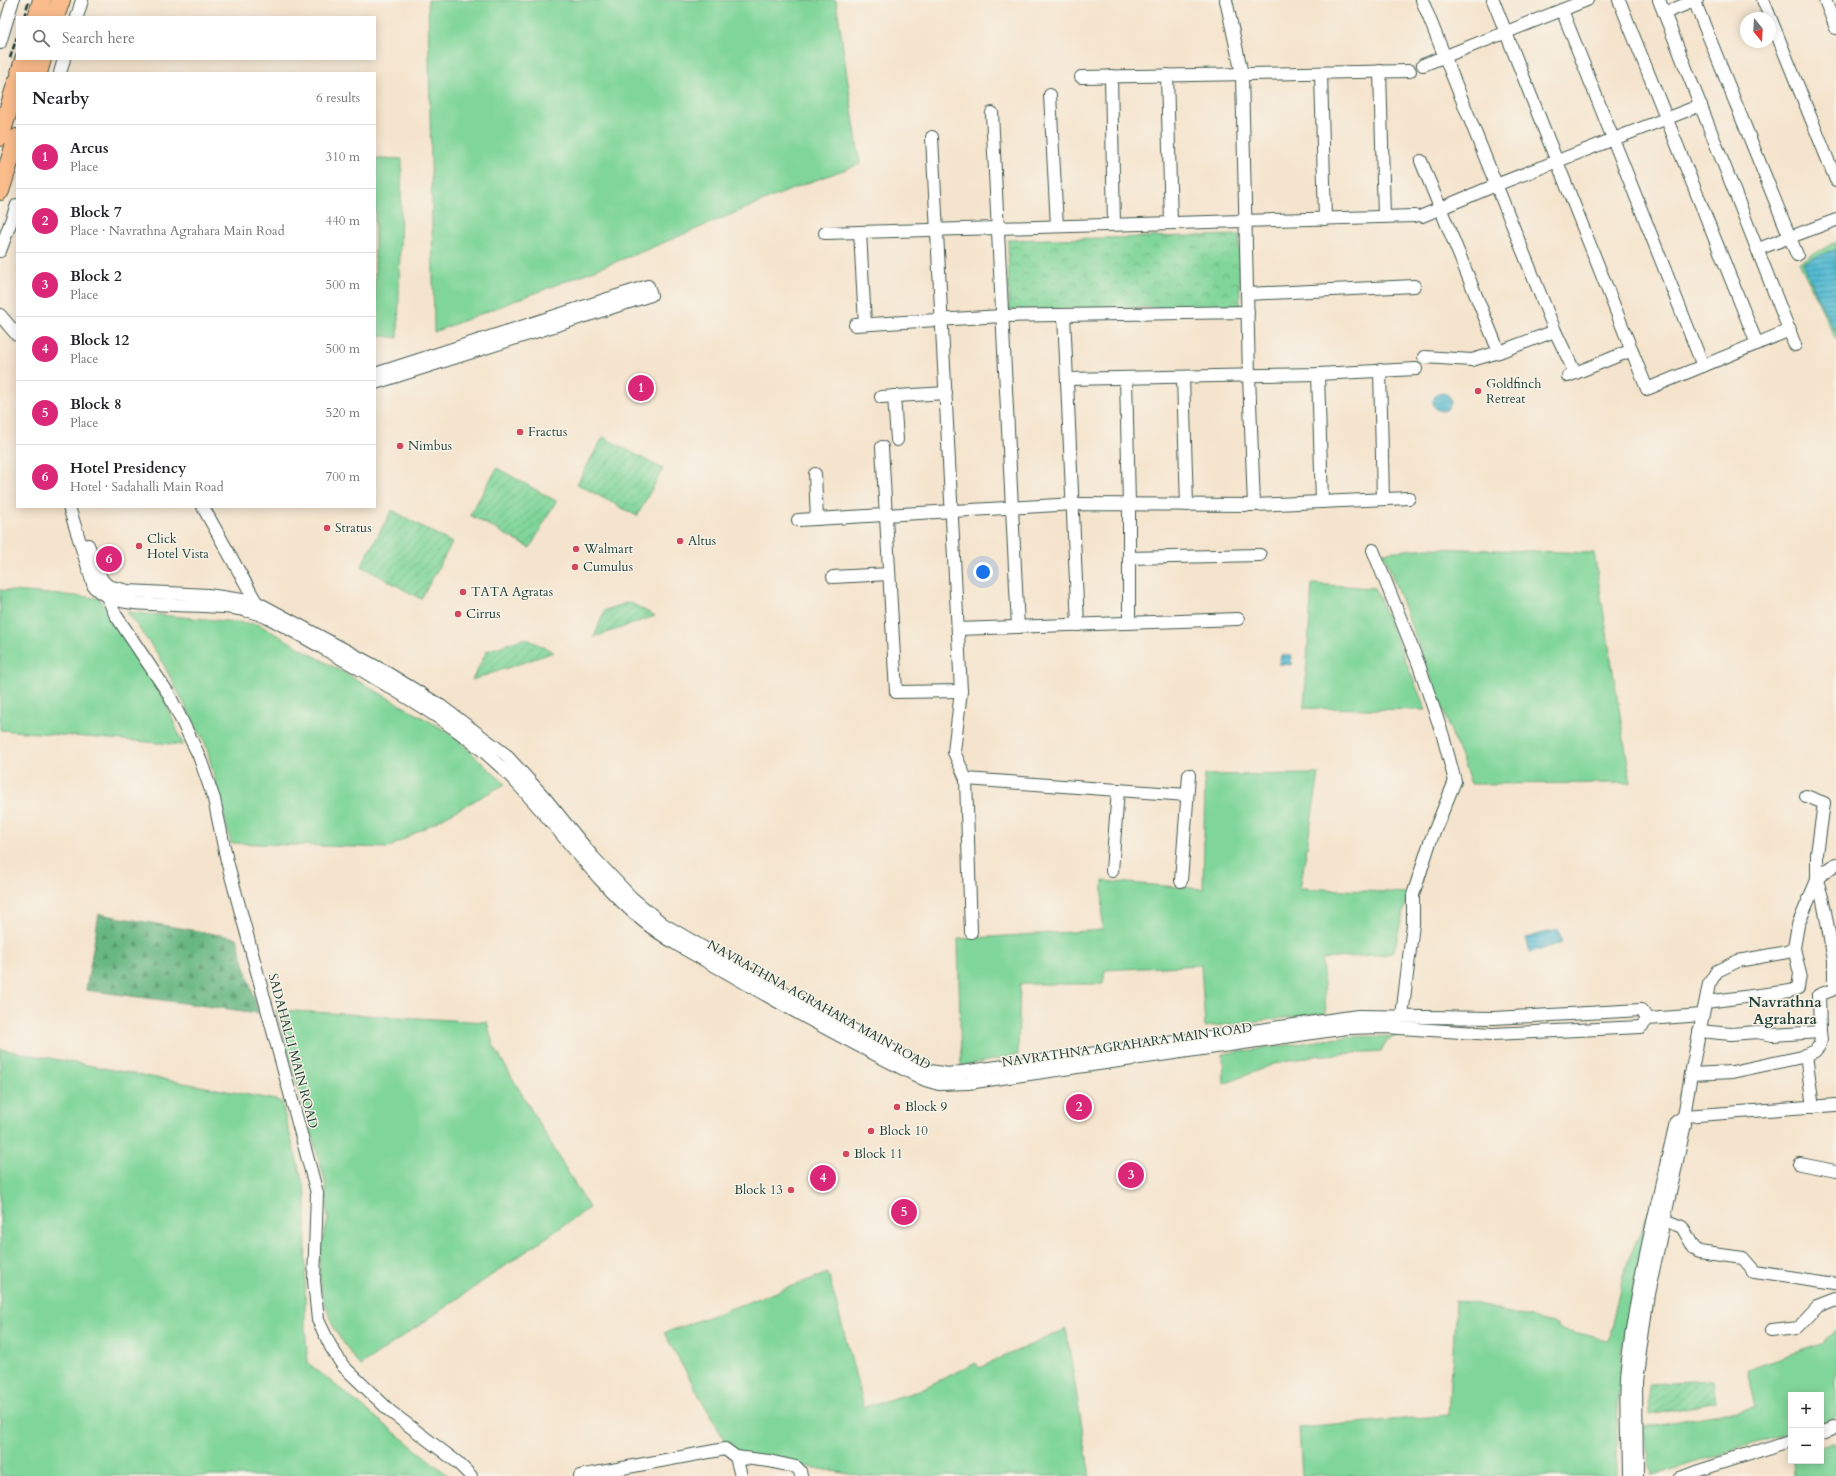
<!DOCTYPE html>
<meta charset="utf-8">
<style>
body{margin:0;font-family:Cardo,serif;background:#f2f2f2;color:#202124}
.controls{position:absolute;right:12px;bottom:12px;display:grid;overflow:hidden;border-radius:0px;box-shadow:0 2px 10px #0003}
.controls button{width:36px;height:36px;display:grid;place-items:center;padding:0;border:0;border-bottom:1px solid #e0e0e0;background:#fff;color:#202124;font:20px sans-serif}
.compass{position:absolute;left:1740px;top:12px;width:36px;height:36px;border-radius:50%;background:#fff;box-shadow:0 2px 10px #0003;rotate:162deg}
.you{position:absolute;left:983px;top:572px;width:14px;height:14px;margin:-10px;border:3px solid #fff;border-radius:50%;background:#1a73e8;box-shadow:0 0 0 6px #1a73e833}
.badge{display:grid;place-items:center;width:26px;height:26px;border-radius:50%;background:#db2777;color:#fff;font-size:13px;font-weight:700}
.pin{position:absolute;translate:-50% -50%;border:2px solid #fff;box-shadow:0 1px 4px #0006}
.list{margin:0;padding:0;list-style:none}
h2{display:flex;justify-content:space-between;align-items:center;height:52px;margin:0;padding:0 16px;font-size:17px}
h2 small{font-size:13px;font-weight:400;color:#757577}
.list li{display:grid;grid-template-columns:26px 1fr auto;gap:12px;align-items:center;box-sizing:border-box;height:64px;padding:0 16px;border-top:1px solid #e0e0e0}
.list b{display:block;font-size:15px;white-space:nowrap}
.list p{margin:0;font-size:13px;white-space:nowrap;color:#757577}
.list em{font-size:13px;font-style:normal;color:#757577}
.icon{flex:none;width:22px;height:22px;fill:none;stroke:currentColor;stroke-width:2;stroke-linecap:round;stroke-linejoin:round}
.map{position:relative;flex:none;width:1836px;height:1476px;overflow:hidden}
.search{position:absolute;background:#fff;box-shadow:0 2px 10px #0003;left:16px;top:16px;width:360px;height:44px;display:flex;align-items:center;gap:10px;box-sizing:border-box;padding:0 14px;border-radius:0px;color:#757577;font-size:15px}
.panel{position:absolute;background:#fff;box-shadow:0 2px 10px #0003;left:16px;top:72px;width:360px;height:436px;border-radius:0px}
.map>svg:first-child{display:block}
.grass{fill:#80d69a;stroke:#508a67}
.forest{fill:url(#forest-firs);stroke:#447a5b}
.park{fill:url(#park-crowns);stroke:#508a67}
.garden{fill:url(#garden-furrows);stroke:#508a67}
.water{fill:url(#water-rules);stroke:#397c82}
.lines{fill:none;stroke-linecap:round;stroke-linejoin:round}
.minor-casing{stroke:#3f564b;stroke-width:14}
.highway-casing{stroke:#3f564b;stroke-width:20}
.minor{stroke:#fff;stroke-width:12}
.highway{stroke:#fabc8b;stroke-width:18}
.rail{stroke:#1f3d34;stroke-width:2.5;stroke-dasharray:6 3;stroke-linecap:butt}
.poi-dot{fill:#d1495b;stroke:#f7f3e8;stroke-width:1.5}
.labels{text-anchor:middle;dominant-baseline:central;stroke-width:3;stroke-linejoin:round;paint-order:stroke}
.poi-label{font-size:13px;fill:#1f3d34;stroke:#f7f3e8;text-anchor:start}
.street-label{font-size:13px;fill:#1f3d34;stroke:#f7f3e8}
.quarter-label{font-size:15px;font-weight:bold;fill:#1f3d34;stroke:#f7f3e8}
</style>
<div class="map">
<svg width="1836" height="1476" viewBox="0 0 1836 1476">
<defs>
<pattern id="forest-firs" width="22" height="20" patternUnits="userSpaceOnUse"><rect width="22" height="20" fill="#68b782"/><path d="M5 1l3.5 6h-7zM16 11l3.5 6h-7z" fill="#55966b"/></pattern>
<pattern id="park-crowns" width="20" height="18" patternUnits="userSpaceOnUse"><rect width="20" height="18" fill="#80d69a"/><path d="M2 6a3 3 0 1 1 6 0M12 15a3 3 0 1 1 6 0" fill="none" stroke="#68af7e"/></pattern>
<pattern id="garden-furrows" width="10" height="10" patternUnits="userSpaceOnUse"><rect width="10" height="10" fill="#80d69a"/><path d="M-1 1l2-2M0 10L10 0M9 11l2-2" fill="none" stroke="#68af7e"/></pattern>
<pattern id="water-rules" width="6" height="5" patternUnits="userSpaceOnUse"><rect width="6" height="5" fill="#53bad1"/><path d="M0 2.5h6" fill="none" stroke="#4498aa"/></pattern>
</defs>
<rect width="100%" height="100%" fill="#f7f3e8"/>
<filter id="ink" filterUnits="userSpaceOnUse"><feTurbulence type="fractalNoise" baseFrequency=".025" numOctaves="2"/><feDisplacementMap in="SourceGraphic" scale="8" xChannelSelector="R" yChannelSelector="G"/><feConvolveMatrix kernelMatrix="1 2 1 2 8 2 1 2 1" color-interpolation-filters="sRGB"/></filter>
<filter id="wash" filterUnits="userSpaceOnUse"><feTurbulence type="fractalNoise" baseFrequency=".012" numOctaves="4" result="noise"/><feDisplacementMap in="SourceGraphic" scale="16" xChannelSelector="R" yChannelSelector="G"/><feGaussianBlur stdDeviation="0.9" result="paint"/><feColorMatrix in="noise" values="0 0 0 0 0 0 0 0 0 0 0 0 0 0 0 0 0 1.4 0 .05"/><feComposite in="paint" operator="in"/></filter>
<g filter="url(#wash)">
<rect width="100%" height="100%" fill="#f5e4cd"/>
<g class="grass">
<path d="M428,0H836L860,164L802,185L641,252L434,332Z"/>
<path d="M375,158L402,159L398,338L375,335Z"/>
<path d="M1836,242V340L1799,262Z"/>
<path d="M1429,548L1594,553L1631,783L1471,784L1383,552Z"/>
<path d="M1312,584L1375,588L1426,710L1304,708Z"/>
<path d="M0,590L99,598L163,696L183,745L0,730Z"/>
<path d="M127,612L258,624L450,733L505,784L388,848L231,843L206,745L159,656Z"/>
<path d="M1319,774L1300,888L1408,893L1394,951L1387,954L1322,959L1326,1013L1205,1027L1201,965L1105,970L1103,984H1020L1018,1055L961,1066L958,939L1102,930L1103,881L1203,889L1205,775Z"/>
<path d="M276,1010L487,1022L493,1045L589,1208L360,1366L335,1331L322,1296L319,1270L321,1245L328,1220L325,1180Z"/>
<path d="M1397,1036L1387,1040L1381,1051L1313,1056L1274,1064L1224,1084L1223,1054L1347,1037Z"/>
<path d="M0,1049L281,1101L306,1195L305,1327L308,1363L449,1476H0Z"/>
<path d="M1651,1206L1622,1346L1617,1424V1476H1302L1299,1428L1449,1415L1456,1300L1557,1324V1328L1608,1340L1625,1268Z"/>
<path d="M828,1273L864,1407L915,1392L976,1363L979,1368L1066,1329L1090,1476H860L736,1454L725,1441L664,1333Z"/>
<path d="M1836,1330V1417L1821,1422V1395H1791V1432L1652,1476L1643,1427L1755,1408L1747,1369L1824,1343Z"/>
<path d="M1836,1443V1476H1795L1794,1461H1821V1447Z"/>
</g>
<path class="forest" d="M99,914L237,938L258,1013L86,990Z"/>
<path class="park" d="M1239,235L1240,306L1009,310L1008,240Z"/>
<g class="garden">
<path d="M603,437L663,469L637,516L577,484Z"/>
<path d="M497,468L556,501L530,548L470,515Z"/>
<path d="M392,510L452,543L421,599L361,566Z"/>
<path d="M629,602L655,616L594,637L605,610Z"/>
<path d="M525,638L554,652L472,680L487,651Z"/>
<path d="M1713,1380L1716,1402L1650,1415L1649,1383Z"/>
</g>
<g class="water">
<path d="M1836,249V333L1815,293L1803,262Z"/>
<circle cx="1442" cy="402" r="9"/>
<path d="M1281,655L1292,656L1291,665L1279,664Z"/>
<path d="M1558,929L1562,943L1530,952L1526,938Z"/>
</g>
</g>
<g filter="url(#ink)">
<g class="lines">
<defs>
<g id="minor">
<path d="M1226,0L1242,74L1249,376L1254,505"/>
<path d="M1422,0L1555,331L1575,373"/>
<path d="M1493,0L1647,389L1790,330"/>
<path d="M1619,0L1757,344"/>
<path d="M1659,0L1795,345"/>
<path d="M1694,0L1797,255"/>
<path d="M1763,0L1836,180"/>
<path d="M1825,0L1836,28"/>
<path d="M1562,10L1703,366"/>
<path d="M1664,13L1697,0"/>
<path d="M77,17L82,0"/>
<path d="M0,43L13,0"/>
<path d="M1423,65L1587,0"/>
<path d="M1380,71L1384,217"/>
<path d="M60,73L64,59"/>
<path d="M1321,73L1325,219"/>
<path d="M1167,75L1171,223"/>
<path d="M1111,76L1114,225"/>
<path d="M1081,77L1410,71"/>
<path d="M1050,95L1057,226"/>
<path d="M992,113L1018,627"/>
<path d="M932,137L961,691L954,752L966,779L971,932"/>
<path d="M1421,161L1499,352"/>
<path d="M1422,216L1496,185L1701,105"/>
<path d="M860,232L865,324"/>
<path d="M825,233L1415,216"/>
<path d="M1758,249L1836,220"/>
<path d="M0,251L17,205"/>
<path d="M1247,294L1414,286"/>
<path d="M0,315L17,335"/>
<path d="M1064,315L1078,625"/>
<path d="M855,325L1002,316L1248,312"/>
<path d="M1424,357L1472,360L1499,352L1555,331"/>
<path d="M1380,370L1383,499"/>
<path d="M375,374L648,286L651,295L375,383"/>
<path d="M1318,374L1322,502"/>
<path d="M1568,376L1632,350"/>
<path d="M1183,377L1187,505"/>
<path d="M1126,378L1129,504V623"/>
<path d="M1067,379L1318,374L1416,369"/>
<path d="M894,396L897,440"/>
<path d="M881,397L946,393"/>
<path d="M882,447L896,692L961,691"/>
<path d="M815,474L817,519"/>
<path d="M69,507L94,587C114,607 146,603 174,605C201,606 232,605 258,614C272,618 285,627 298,634C318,645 338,657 358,668C408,698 459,727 501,767C552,816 589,876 643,921C669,942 699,957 728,973C792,1011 858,1046 925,1080L939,1084L968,1083L1347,1028L1385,1027L1492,1034L1641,1027L1648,1019L1702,1015"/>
<path d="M203,507L256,602"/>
<path d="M798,520L1074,504L1254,505L1409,498"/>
<path d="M88,545L102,580L108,586V598L115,614L168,693L183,723L199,756L214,799L227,861L317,1193L314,1281L318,1320L331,1347L343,1366L391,1412L457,1462L471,1476"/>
<path d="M1373,550L1419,665L1443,736L1455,781L1430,842L1413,895V924L1402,1016"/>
<path d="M1129,558L1260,555"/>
<path d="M833,577L889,574"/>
<path d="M108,586L128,591L208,595L256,602L384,671L441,706L505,754L545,798L593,857L631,897L663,924L747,973L930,1071L948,1074L1358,1016L1494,1018L1641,1010L1648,1019"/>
<path d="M958,629L1238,619"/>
<path d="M966,779L1187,795"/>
<path d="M1806,796L1824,803L1817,854V880L1823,901L1834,960V987L1832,990L1819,995L1820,1032"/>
<path d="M1112,871L1118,790"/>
<path d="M1181,881L1189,775"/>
<path d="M1706,1002L1790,991L1798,988L1800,974L1794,948"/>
<path d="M1806,1055L1813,1107"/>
<path d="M1691,1074L1732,1072L1802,1057L1815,1051L1819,1046L1821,1040L1820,1032L1772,1035L1757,1032L1731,1034L1699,1031"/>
<path d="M1800,1164L1836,1171"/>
<path d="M1664,1220L1682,1227L1694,1248L1699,1252L1743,1258L1755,1272L1836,1284"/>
<path d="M1773,1330L1799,1327L1818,1307L1836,1300"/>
<path d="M1821,1431L1836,1426"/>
<path d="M736,1457L741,1476"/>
<path d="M580,1476L725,1449L736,1457L769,1461L796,1467L800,1471L801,1476"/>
<path d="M1627,1476C1627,1444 1624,1411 1626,1379C1634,1292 1657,1207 1676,1122L1684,1116L1836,1105"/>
<path d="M1637,1476L1636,1381L1648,1294L1685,1124L1684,1116L1691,1074L1709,984L1717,971L1738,961L1787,952L1794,948L1798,925L1817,880L1821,875L1836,864"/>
<path d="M1680,1476L1791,1441"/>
</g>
<g id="highway">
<path d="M37,17L42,0"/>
<path d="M55,17L61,0"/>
<path d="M20,73L24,59"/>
<path d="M38,73L42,59"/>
<path d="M0,137L17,82"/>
<path d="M0,191L17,138"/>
</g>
</defs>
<use href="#minor" class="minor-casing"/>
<use href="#highway" class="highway-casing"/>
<use href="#minor" class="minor"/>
<use href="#highway" class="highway"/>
<g class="rail">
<path d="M0,1V0"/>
<path d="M24,17L29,0"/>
<path d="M10,58L17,37"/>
</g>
</g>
</g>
<g class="poi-dot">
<circle cx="1478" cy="391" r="4"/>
<circle cx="520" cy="432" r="4"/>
<circle cx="400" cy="446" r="4"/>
<circle cx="327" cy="528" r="4"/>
<circle cx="680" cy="541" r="4"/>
<circle cx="139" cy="546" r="4"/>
<circle cx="576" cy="549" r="4"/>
<circle cx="575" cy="567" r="4"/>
<circle cx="463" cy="592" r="4"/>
<circle cx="458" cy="614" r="4"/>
<circle cx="897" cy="1107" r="4"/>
<circle cx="871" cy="1131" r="4"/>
<circle cx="846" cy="1154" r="4"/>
<circle cx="791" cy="1190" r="4"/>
</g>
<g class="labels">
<g class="poi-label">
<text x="1486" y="384">Goldfinch<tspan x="1486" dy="15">Retreat</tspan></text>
<text x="528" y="432">Fractus</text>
<text x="408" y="446">Nimbus</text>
<text x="335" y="528">Stratus</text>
<text x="147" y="539">Click<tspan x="147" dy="15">Hotel Vista</tspan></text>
<text x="688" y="541">Altus</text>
<text x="584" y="549">Walmart</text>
<text x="583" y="567">Cumulus</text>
<text x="471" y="592">TATA Agratas</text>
<text x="466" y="614">Cirrus</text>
<text x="905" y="1107">Block 9</text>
<text x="879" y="1131">Block 10</text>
<text x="854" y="1154">Block 11</text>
<text x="783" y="1190" text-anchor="end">Block 13</text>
</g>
<g class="street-label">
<text transform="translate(819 1005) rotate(29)">NAVRATHNA AGRAHARA MAIN ROAD</text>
<text transform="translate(1127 1045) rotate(-8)">NAVRATHNA AGRAHARA MAIN ROAD</text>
<text transform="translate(293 1051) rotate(75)">SADAHALLI MAIN ROAD</text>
</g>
<g class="quarter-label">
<text x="1785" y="1002">Navrathna<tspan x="1785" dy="17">Agrahara</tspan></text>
</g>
</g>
</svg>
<div class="controls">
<button>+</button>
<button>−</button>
</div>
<svg class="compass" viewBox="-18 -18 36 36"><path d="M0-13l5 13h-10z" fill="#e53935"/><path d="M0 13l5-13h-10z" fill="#757577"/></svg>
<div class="you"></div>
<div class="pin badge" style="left:641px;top:388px">1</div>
<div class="pin badge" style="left:1079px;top:1107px">2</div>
<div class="pin badge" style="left:1131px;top:1175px">3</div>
<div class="pin badge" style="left:823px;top:1178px">4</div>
<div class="pin badge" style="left:904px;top:1212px">5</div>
<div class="pin badge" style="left:109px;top:559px">6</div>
<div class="search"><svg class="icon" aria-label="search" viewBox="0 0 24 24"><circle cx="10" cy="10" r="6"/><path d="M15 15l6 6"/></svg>Search here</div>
<section class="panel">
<h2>Nearby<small>6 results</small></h2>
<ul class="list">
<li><span class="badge">1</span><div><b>Arcus</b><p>Place</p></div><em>310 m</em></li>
<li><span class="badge">2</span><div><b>Block 7</b><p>Place · Navrathna Agrahara Main Road</p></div><em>440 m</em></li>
<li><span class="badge">3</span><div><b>Block 2</b><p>Place</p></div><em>500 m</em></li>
<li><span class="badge">4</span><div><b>Block 12</b><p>Place</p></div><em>500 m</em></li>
<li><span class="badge">5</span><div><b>Block 8</b><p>Place</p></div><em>520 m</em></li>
<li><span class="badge">6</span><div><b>Hotel Presidency</b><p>Hotel · Sadahalli Main Road</p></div><em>700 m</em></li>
</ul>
</section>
</div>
